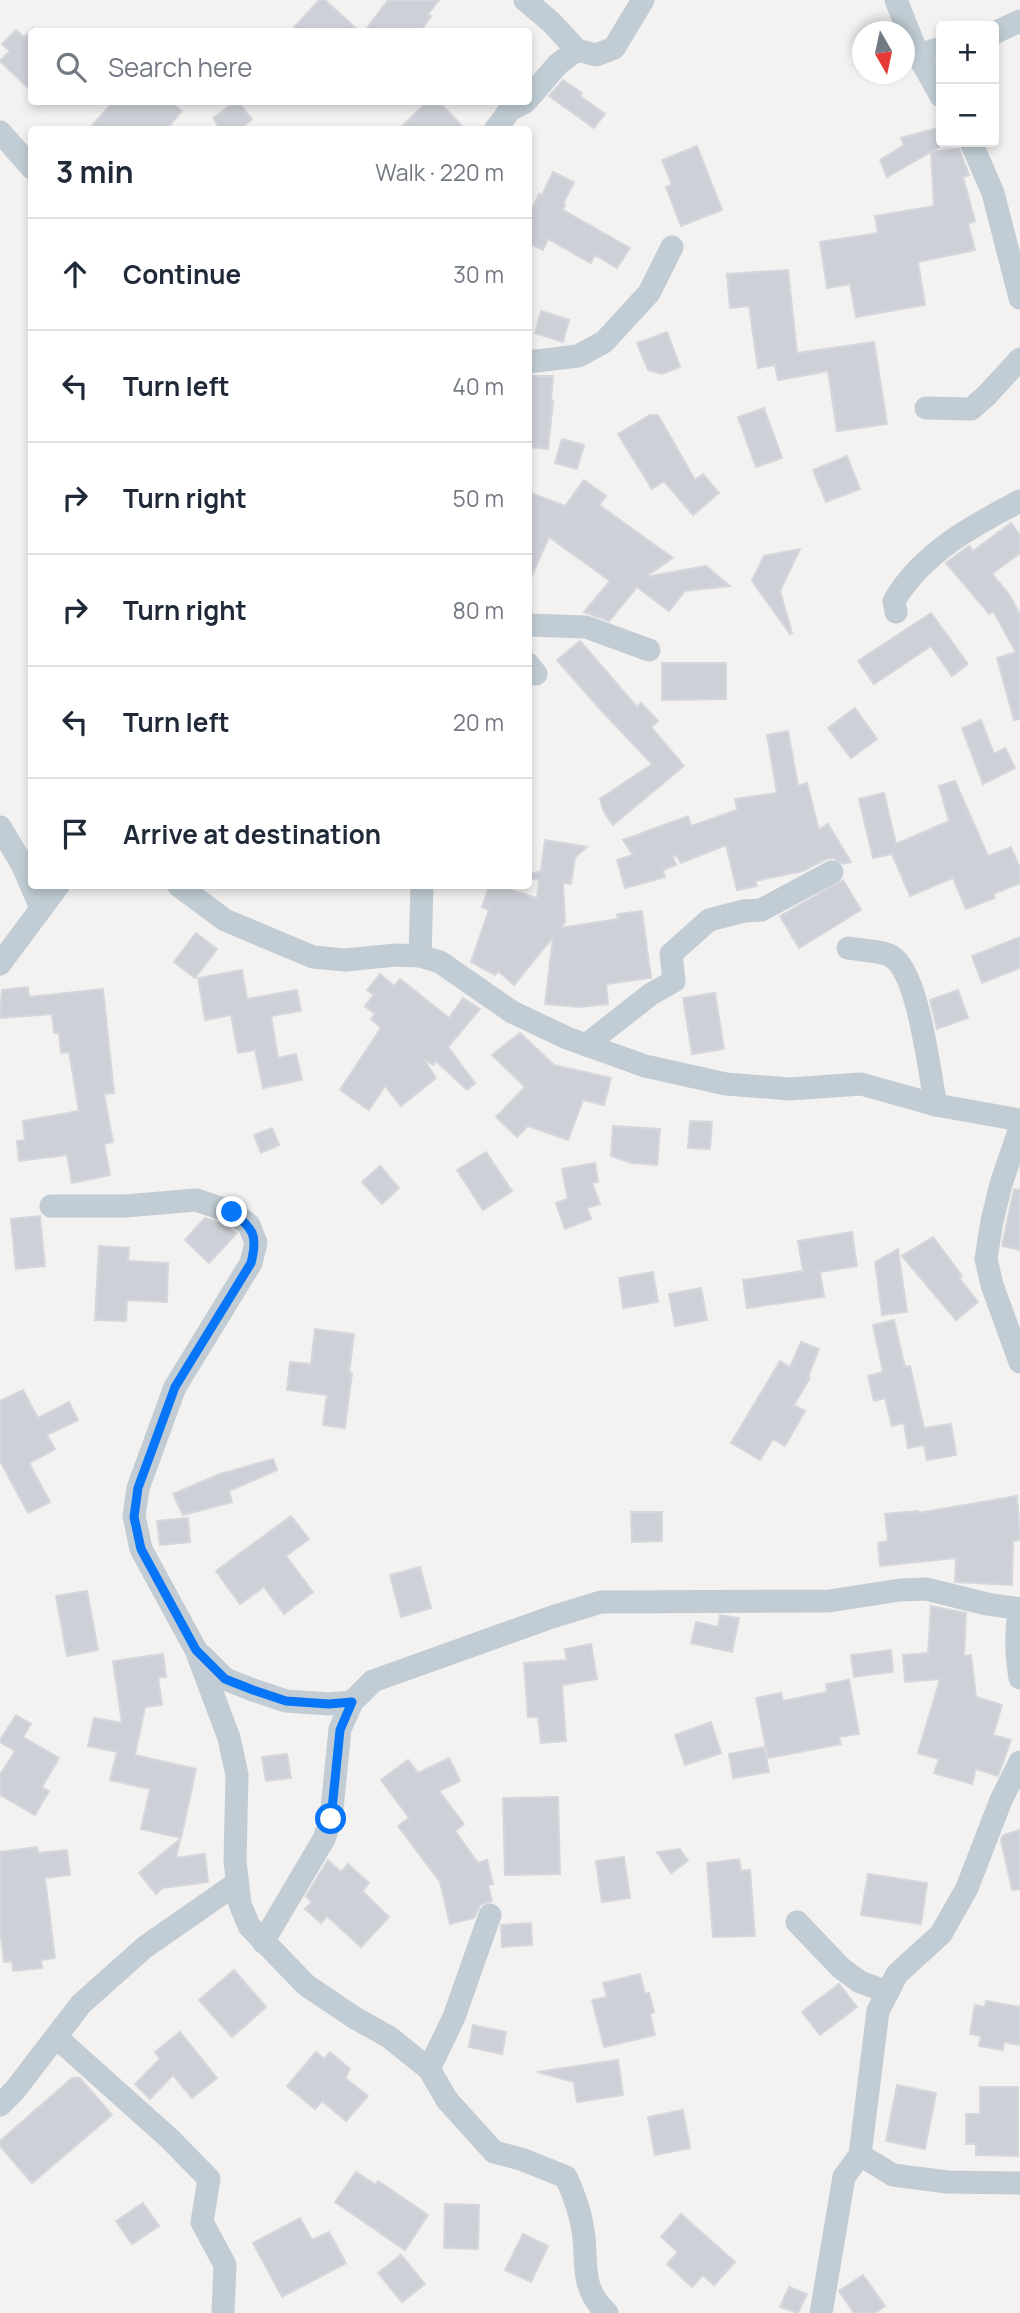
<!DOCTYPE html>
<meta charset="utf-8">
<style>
body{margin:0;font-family:Manrope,sans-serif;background:#f6f6f7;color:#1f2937}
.controls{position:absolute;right:21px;top:21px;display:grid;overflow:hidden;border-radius:7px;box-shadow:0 4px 10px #0003}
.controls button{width:63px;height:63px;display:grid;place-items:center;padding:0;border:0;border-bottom:2px solid #e0e1e3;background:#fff;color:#1f2937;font:35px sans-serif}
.compass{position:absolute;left:852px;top:21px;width:63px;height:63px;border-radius:50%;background:#fff;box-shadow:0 4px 10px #0003;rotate:171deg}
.stop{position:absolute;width:21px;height:21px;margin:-16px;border:5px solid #0675f8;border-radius:50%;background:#fff}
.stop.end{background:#0675f8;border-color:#fff;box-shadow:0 2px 7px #0008}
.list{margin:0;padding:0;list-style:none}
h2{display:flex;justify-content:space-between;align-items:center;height:91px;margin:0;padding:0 28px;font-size:30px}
h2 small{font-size:23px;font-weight:400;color:#747a83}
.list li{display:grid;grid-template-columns:46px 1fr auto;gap:21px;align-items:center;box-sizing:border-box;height:112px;padding:0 28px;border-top:2px solid #e0e1e3}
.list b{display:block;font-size:26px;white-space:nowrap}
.list em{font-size:23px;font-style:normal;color:#747a83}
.icon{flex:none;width:38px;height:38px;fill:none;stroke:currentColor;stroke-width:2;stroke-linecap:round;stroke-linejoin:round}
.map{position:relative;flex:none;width:1020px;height:2313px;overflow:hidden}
.search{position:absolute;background:#fff;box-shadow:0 4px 10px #0003;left:28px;top:28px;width:504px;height:77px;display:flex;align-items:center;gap:18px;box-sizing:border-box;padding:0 24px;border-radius:7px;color:#747a83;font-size:26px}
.panel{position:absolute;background:#fff;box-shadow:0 4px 10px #0003;left:28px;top:126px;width:504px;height:763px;border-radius:7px}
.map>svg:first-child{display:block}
.building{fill:#cdd0d6;stroke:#d5d7dd;stroke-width:2}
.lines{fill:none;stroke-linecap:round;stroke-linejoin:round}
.street{stroke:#c1ccd4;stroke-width:23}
.route{stroke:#0675f8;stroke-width:9}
</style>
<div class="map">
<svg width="1020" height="2313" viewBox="0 0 1020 2313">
<rect width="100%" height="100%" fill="#f4f1f1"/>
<g class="building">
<path d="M319,0H325L360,32H290Z"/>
<path d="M388,0H439L428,14L431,16L420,32H364Z"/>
<path d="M32,29V92L0,61L10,51L2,44L16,30L24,37Z"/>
<path d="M563,80L582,93L580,96L605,114L594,128L549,96Z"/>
<path d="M113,102H170L182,111L166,130H88Z"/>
<path d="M235,102H238L252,119L239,130H221L213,118Z"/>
<path d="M427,102H439L466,130H398Z"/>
<path d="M941,127V146L887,177L880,160L904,145L901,138Z"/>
<path d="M697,146L722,210L681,226L666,187L672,185L662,160Z"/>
<path d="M959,149L969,175L963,177L975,221L968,224L975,250L918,262L925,305L856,317L850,284L827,288L820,242L878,233L875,216L934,206L931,152Z"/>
<path d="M553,172L574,182L563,204L565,205L563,210L630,248L617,268L595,255L591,263L548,239L543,250L528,243V218L539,194L542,195Z"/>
<path d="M788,270L797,353L874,342L887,424L837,431L828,371L778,380L775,365L758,368L749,306L730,308L727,274Z"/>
<path d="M541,311L569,320L563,342L535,333Z"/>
<path d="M667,332L680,367L662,374L648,370L637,343Z"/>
<path d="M528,376H553L551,401H553L548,449L528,447Z"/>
<path d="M764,408L782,458L756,467L738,417Z"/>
<path d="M650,415H658L695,480L703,474L719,493L693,515L664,481L652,489L618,434Z"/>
<path d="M562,439L584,445L577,469L555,463Z"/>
<path d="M847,456L860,489L826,502L813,470Z"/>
<path d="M584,480L606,496L599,505L673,558L645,577L706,566L730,586L685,591L669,611L637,587L609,621L584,612L610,581L549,537L528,584V492L565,506Z"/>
<path d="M1011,523L1020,535V553L992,574L1009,594L1020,615V719L1014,720L997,658L1016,652L993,611L989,614L946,563L969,546L973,551Z"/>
<path d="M800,549L780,591L792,633L790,634L752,581L764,556Z"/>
<path d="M931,613L968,664L952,676L931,646L874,684L858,661Z"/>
<path d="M580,641L637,707L641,703L658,721L651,727L684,766L613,825L604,812L600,799L652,764L599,708L557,660Z"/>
<path d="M662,663H726V699L662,700Z"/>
<path d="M855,708L877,739L851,758L828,728Z"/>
<path d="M981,720L994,754L1005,748L1015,768L983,784L962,728Z"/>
<path d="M788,731L798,786L807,783L819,830L828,824L851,862L843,864L833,858L826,859L803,871L755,881L757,886L737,890L726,845L681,863L676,855L673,857L676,865L663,870L665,877L625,888L617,860L633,855L623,840L688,816L691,826L737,810L735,799L777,793L767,735Z"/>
<path d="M955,781L988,856L1011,847L1020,868V883L993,894L995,898L966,909L953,878L910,896L892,854L873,858L859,799L884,793L896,844L949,821L939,786Z"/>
<path d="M545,840L587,847L573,859L575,858L571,884L563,883L565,922L560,928L618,919L617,914L642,911L651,978L606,984L608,1004L579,1007L545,1004L553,937L514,985L498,971L495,975L471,962L489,910L482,907L489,886H498L537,898L539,880L528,878V875L541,871Z"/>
<path d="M843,880L861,910L799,948L780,916Z"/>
<path d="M196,933L217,949L195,978L174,962Z"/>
<path d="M1020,937V968L982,983L972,956Z"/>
<path d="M242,970L247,999L297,990L301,1011L271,1016L278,1058L296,1054L302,1080L263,1088L255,1050L238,1053L231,1015L205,1020L198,978Z"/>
<path d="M380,974L394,986L400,979L449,1018L463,998L480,1009L448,1047L475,1083L467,1090L436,1061L433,1065L426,1060L425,1061L436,1078L401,1106L385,1086L369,1110L340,1090L381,1028L371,1019L375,1014L365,1006L374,995L367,990Z"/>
<path d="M28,987L29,997L103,989L114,1093L104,1094L113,1142L104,1144L110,1175L72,1183L67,1155L19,1161L17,1141L25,1140L23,1121L79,1111L69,1052L61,1053L59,1033H54L52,1014L0,1018L2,990Z"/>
<path d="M958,990L968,1018L937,1029L930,1000Z"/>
<path d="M715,993L724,1049L692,1054L683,998Z"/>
<path d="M520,1033L554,1065L611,1078L604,1105L583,1100L568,1140L528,1126L517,1137L496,1117L525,1087L492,1055Z"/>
<path d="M690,1121L712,1122L710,1149L688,1148Z"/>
<path d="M613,1126L660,1129L657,1165L632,1163L611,1156Z"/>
<path d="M272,1128L279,1145L261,1153L254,1135Z"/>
<path d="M486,1152L512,1191L483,1210L457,1170Z"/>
<path d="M595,1163L598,1182L592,1183L600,1204L587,1208L591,1219L565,1229L556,1203L568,1199L562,1169Z"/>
<path d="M380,1166L399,1188L382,1204L362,1182Z"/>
<path d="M1014,1189L1020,1190V1250L1002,1246Z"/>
<path d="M40,1216L45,1266L16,1269L11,1219Z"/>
<path d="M205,1218L225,1225L237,1233L209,1263L185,1240Z"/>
<path d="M852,1232L857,1266L820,1272L824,1297L747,1308L743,1280L803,1271L798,1241Z"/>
<path d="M933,1237L962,1276L959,1278L978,1302L956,1320L902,1256Z"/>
<path d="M99,1246L129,1248L128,1261L168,1263L167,1302L127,1300L126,1321L95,1320Z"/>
<path d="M898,1249L907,1312L882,1315L875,1262Z"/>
<path d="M653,1272L658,1302L623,1308L619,1278Z"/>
<path d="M701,1288L707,1320L675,1326L669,1294Z"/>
<path d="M894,1320L905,1367L910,1366L924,1428L951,1424L956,1455L927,1460L924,1445L908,1448L904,1423L892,1426L885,1398L874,1401L868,1376L883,1372L873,1325Z"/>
<path d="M315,1329L354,1334L349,1373H352L345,1428L323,1425L327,1395L287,1390L290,1362L311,1364Z"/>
<path d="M801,1342L819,1349L808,1377L810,1378L794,1405L805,1411L785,1446L773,1439L760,1460L731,1443L780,1361L790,1367Z"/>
<path d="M23,1390L38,1418L69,1402L78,1420L47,1435L55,1449L29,1463L50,1502L28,1513L0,1461V1401Z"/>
<path d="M273,1459L277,1470L229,1491L232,1502L183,1515L173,1494L220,1474Z"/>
<path d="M1017,1496L1020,1540L1013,1541L1012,1585L955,1582L956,1558L880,1566L878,1543L888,1541L885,1514L918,1511V1513Z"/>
<path d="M631,1512H662V1541L632,1542Z"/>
<path d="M291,1516L309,1539L286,1556L313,1592L284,1614L264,1587L240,1604L216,1571Z"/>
<path d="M188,1518L190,1542L160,1545L157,1521Z"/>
<path d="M420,1567L431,1608L401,1617L390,1575Z"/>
<path d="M87,1591L98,1650L67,1656L56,1596Z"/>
<path d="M931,1606L966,1613L964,1656L971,1655L976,1697L1002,1705L993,1735L1011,1740L998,1776L976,1769L972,1784L934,1773L939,1759L918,1753L940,1679L905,1682L903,1655L928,1653Z"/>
<path d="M720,1615L739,1618L732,1652L691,1643L696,1622L718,1627Z"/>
<path d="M591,1644L597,1679L562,1685L566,1741L541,1743L538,1717H528L524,1663L567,1660L565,1649Z"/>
<path d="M891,1650L893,1672L854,1677L851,1655Z"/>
<path d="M163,1654L166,1677H158L162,1705L145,1707L135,1755L196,1769L181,1838L141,1829L150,1789L110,1780L117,1752L88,1746L94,1718L122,1723L113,1661Z"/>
<path d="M849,1680L859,1734L839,1737L841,1744L768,1758L756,1698L781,1693L783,1701L827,1692L826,1684Z"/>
<path d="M16,1715L31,1724L23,1737L59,1758L42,1787L49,1791L35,1815L0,1795V1775L15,1751L0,1742V1740Z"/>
<path d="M711,1722L721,1753L685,1765L675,1735Z"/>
<path d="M764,1747L769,1772L733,1778L729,1754Z"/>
<path d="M287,1754L291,1778L266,1781L262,1757Z"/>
<path d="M449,1758L460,1781L439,1791L464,1824L455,1831L478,1863L487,1860L493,1884L488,1885L492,1901L480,1905L474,1918L450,1924L440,1882L398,1826L409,1818L381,1780L408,1760L418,1773Z"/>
<path d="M558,1797L560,1874L505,1875L503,1798Z"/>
<path d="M1020,1830V1889L1012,1890L1001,1840L1003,1835Z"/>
<path d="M180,1839L176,1858L205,1854L208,1882L163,1888L156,1894L139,1873Z"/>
<path d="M37,1847L38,1853L67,1850L70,1875L45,1878L55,1958L41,1960L42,1968L13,1971L12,1961L4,1962L0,1928V1852Z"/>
<path d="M680,1849L688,1861L671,1873L657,1852Z"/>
<path d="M624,1857L630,1898L602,1902L596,1861Z"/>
<path d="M739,1859L741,1871L750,1870L755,1936L713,1937L707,1863Z"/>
<path d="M328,1860L341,1872L348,1864L369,1883L362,1891L389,1917L361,1947L327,1916L321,1923L305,1909L312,1902L306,1896Z"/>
<path d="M868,1874L927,1883L921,1924L861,1915Z"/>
<path d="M531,1923L532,1945L502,1947L501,1925Z"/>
<path d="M234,1970L266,2007L232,2037L199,2000Z"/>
<path d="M640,1974L645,1994L649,1993L654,2012L650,2014L655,2035L604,2047L592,2000L607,1997L603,1983Z"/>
<path d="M839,1984L857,2007L820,2035L802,2012Z"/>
<path d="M986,2001L1020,2007V2045L1004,2042L1003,2050L979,2046L981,2036L970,2034L975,2005L985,2007Z"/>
<path d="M473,2025L506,2032L502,2054L469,2047Z"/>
<path d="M180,2032L217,2078L192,2098L173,2075L150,2099L135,2084L160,2059L155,2052Z"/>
<path d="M316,2052L324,2059L330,2052L350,2069L345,2078L368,2096L346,2121L322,2101L315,2109L287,2086Z"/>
<path d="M618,2060L623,2095L577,2102L574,2082L537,2072Z"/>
<path d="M72,2078H80L112,2115L32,2183L0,2146V2141Z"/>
<path d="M897,2085L936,2093L925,2149L886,2141Z"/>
<path d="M980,2087H1018V2156L976,2155V2144H966V2114H980Z"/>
<path d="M683,2110L690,2148L655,2155L648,2117Z"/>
<path d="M356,2172L376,2185L378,2181L428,2215L405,2250L335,2202Z"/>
<path d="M143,2203L159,2226L132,2244L116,2221Z"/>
<path d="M445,2204L479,2205L478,2249L444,2248Z"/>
<path d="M681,2214L735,2262L714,2285L703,2275L692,2287L667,2264L678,2252L661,2237Z"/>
<path d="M300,2218L312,2240L329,2232L346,2263L282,2297L253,2243Z"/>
<path d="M523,2234L548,2246L531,2282L505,2270Z"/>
<path d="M401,2255L425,2284L402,2302L378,2273Z"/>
<path d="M863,2275L885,2306L875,2313H854L839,2291Z"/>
<path d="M789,2287L807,2294L798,2313L780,2307Z"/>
</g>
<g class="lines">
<g class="street">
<path d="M525,0L551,22L577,50L596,55L614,48L643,0"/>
<path d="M896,0L918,55L941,96"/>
<path d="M994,33L1020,21"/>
<path d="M918,55L941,48"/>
<path d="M528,99L558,64L577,50"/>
<path d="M495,130L510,110L525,102"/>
<path d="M0,132L32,168"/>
<path d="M971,142L993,193L1020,298"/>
<path d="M528,362L578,356L604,342L649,293L672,247"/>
<path d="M926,408L971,409L987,395L1020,359"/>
<path d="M896,612L894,601C922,553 972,526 1020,501"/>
<path d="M528,625L586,627L649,650"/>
<path d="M528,664L536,674"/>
<path d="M0,827L22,864L41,908"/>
<path d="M179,886L225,920L313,957L345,960L396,955L420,956L440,962L512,1012L567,1038L645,1066L726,1084L790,1089L861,1084L936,1105L1020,1120"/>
<path d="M848,948C858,950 883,951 891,956C919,972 929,1073 936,1105"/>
<path d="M420,956L422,886"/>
<path d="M0,964L58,886"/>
<path d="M586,1045L651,994L674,981L671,954L709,920L744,911L761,910L832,872"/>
<path d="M1020,1128L1001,1184L992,1221L986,1259L992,1285L1020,1362"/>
<path d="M51,1206H125L196,1200L232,1212L249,1225L256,1243L251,1263L175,1387L138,1488L134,1516L141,1549L196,1650L229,1738L237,1775L235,1861L240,1904L249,1926L306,1985L355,2018L389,2037L429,2069L447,2100L494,2152L521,2159L566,2177C574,2195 580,2210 583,2230C588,2263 579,2287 607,2313"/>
<path d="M201,1655L225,1679L253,1690L286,1701L329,1704L352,1702"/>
<path d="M797,1922L841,1968L860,1982L888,1992"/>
<path d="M263,1942L324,1839L331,1819L340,1729L352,1702L373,1681L552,1617L601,1602L829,1601L900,1590L926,1589L987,1604L1020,1609C1015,1633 1016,1654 1020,1678"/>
<path d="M56,2037L170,2139L209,2179L202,2222L225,2265L223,2313"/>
<path d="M429,2069L454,2017L490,1915"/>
<path d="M0,2105L15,2090L81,2004L145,1947L237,1883"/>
<path d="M860,2155L893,2175L947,2182L1020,2183"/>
<path d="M821,2313L844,2177L860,2155L878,2011L897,1974L941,1934L967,1888L1001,1800L1020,1762"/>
</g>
</g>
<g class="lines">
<path class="route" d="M232,1212C254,1229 258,1236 251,1263L175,1387L138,1488L134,1517L141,1549L196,1650L225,1679L253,1690L286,1701L329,1704L352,1702L340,1730L331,1819"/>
</g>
</svg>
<div class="controls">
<button>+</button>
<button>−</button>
</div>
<svg class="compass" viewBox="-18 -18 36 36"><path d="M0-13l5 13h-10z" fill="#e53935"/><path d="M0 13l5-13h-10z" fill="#747a83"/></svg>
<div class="stop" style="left:331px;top:1819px"></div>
<div class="stop end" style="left:232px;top:1212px"></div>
<div class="search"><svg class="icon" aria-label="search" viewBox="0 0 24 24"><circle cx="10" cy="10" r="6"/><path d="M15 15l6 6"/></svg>Search here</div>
<section class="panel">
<h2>3 min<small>Walk · 220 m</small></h2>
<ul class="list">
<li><svg class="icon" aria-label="ahead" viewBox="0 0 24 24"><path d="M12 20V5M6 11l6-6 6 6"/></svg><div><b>Continue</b></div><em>30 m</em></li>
<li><svg class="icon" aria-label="left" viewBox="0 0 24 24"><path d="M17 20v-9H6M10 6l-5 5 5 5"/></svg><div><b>Turn left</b></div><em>40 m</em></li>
<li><svg class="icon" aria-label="right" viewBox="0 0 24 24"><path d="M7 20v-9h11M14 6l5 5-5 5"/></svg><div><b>Turn right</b></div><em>50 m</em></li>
<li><svg class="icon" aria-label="right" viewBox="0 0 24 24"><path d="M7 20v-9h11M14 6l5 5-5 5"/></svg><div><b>Turn right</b></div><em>80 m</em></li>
<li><svg class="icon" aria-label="left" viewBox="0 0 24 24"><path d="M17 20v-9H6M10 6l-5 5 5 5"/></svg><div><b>Turn left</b></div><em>20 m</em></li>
<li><svg class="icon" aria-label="arrive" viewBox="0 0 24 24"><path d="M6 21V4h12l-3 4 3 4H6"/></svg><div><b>Arrive at destination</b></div></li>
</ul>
</section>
</div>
